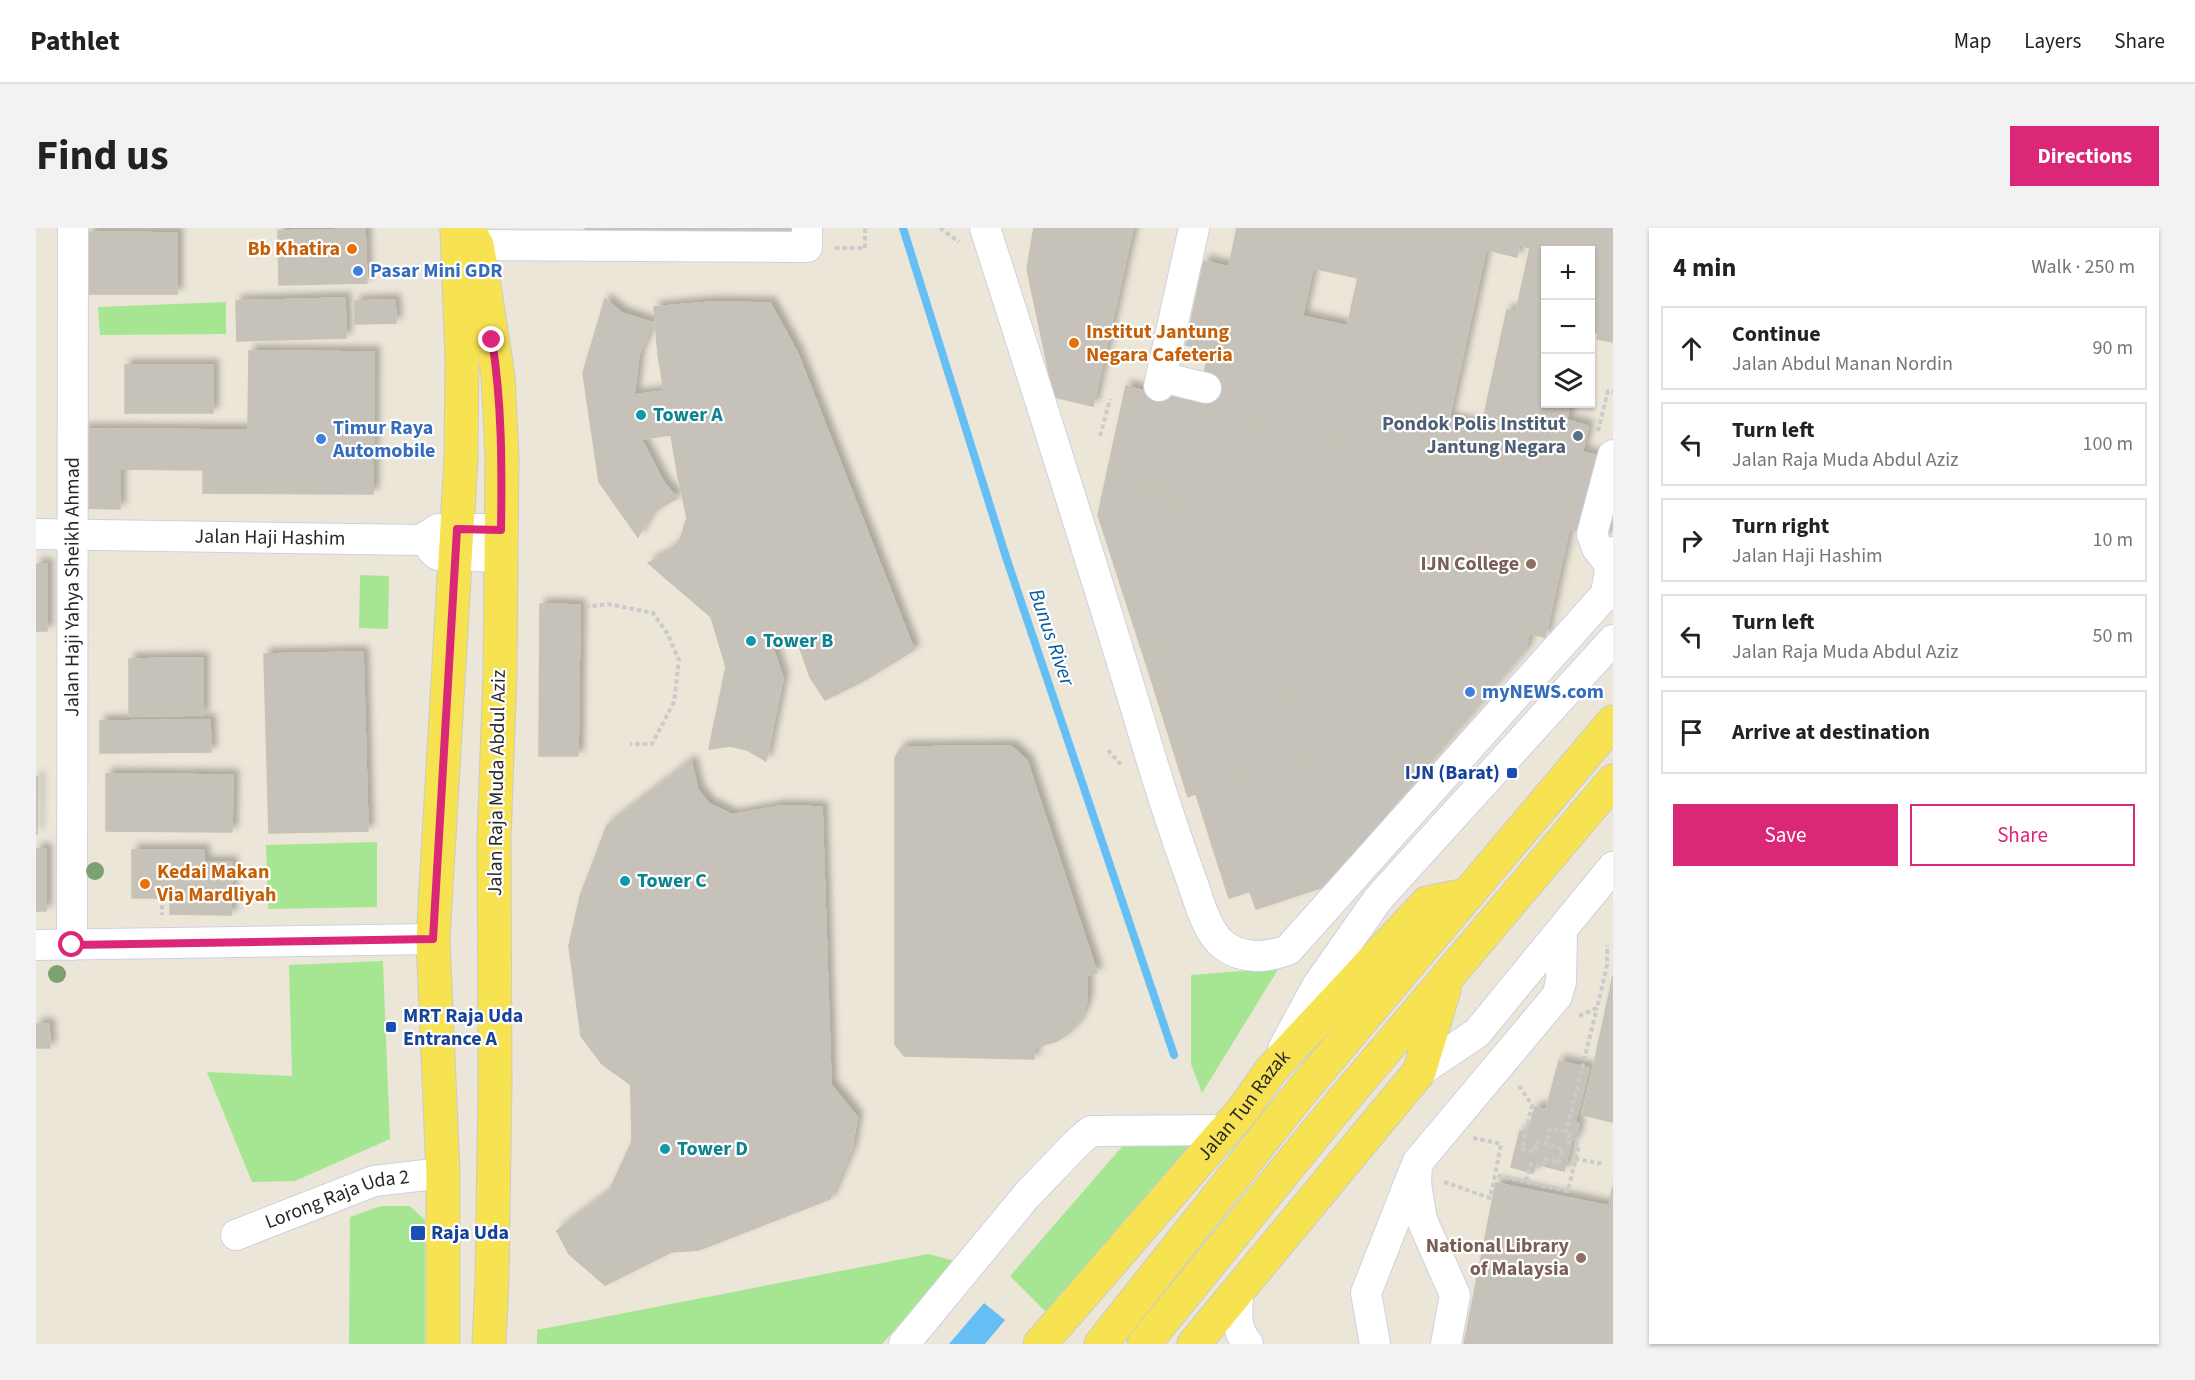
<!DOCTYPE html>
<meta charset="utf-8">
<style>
body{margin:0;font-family:"Source Sans 3",sans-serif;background:#f2f2f2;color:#222}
.controls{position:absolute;right:18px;top:18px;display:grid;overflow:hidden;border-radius:0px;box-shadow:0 2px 4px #0004}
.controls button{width:54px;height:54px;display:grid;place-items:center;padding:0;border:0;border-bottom:2px solid #e0e0e0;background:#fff;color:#222;font:30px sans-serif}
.stop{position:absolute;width:18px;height:18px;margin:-14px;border:4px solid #db2777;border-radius:50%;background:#fff}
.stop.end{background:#db2777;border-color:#fff;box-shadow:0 2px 6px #0008}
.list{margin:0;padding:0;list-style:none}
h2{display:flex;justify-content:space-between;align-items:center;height:78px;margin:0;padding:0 24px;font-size:26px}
h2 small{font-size:20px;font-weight:400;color:#767676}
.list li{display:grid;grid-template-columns:39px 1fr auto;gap:18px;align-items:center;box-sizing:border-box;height:84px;margin:0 12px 12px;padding:0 12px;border:2px solid #e0e0e0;border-radius:0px}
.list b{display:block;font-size:22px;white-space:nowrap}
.list p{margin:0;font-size:20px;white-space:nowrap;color:#767676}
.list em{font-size:20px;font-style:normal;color:#767676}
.actions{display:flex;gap:12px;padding:18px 24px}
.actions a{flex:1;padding:14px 0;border:2px solid #db2777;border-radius:0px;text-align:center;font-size:21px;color:#db2777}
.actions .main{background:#db2777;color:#fff}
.icon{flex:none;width:33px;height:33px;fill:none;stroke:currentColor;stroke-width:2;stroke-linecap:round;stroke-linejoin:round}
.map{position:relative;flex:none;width:1577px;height:1116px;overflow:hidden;border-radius:0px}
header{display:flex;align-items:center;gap:36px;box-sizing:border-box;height:84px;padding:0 30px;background:#fff;border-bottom:2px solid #e0e0e0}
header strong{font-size:28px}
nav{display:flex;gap:33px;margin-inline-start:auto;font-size:21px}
.intro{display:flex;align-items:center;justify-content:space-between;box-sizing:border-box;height:144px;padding:0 36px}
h1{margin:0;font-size:42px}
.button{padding:15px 27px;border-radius:0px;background:#db2777;color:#fff;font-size:21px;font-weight:700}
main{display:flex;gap:36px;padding:0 36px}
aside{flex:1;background:#fff;border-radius:0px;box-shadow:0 2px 4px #0004}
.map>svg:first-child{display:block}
.green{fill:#a6e692}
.water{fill:#65bff4}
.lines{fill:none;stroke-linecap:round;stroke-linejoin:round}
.stream{stroke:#65bff4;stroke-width:8}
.building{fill:#c7c2b9;stroke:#c7c2b3;stroke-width:1.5;filter:url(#shadow)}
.minor-casing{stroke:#ced0e3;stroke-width:32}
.major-casing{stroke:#cbcbcb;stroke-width:35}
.path{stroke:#cbcbcb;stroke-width:4;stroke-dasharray:4.5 3;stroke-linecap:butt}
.minor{stroke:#fff;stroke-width:30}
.major{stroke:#f7e252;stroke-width:33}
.tree{fill:#7ba16e}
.route{stroke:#db2777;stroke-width:8}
.food-dot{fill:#e8710a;stroke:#fff;stroke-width:2}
.shop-dot{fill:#3f7fe0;stroke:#fff;stroke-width:2}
.culture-dot{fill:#0f9aa8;stroke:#fff;stroke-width:2}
.service-dot{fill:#5c6f8a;stroke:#fff;stroke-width:2}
.education-dot{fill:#8d6e63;stroke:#fff;stroke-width:2}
.transit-dot{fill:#1a4fb4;stroke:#fff;stroke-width:2}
.labels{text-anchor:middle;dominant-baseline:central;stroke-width:4.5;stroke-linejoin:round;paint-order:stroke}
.food-label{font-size:20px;font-weight:bold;fill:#c56008;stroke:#fff;text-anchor:start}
.shop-label{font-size:20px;font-weight:bold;fill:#366cbe;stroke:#fff;text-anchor:start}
.culture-label{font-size:20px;font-weight:bold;fill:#0d838f;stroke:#fff;text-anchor:start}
.service-label{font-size:20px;font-weight:bold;fill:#4e5e75;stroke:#fff;text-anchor:end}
.street-label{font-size:20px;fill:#282828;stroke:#fff}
.education-label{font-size:20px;font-weight:bold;fill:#785e54;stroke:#fff;text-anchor:end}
.transit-label{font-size:20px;font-weight:bold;fill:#164399;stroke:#fff;text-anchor:start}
.water-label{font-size:21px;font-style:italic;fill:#065a9f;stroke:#fff}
</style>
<header>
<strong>Pathlet</strong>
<nav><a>Map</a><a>Layers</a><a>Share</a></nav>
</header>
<div class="intro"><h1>Find us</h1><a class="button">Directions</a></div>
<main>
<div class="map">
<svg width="1577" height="1116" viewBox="0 0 1577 1116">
<defs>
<filter id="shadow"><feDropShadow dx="5.5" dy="-5.5" stdDeviation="3" flood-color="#0004"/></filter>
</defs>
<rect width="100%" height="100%" fill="#ece6d9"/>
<g class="green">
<path d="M190,74V106L64,107L62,79Z"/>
<path d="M324,347L353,348L352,401L323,400Z"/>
<path d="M341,614V679L232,681L230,617Z"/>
<path d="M347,733L354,911L259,953L216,954L171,844L256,848L253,737Z"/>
<path d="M1243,740L1166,865L1155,836V747Z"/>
<path d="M1090,914L1159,916L1010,1084L974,1048Z"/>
<path d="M345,978H374L389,992V1116H313L314,989Z"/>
<path d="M892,1026L919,1033L846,1116H501V1102Z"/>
</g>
<path class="water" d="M948,1075L969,1092L949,1116H913Z"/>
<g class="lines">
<path class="stream" d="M867,0L970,329L1138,827"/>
</g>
<g class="building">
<path d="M549,0H756V6L552,5Z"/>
<path d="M998,0H1097L1057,178L1018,169L991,41Z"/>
<path d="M1201,0H1427L1423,15L1450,21L1413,190L1404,188L1401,204L1293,180L1322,50L1277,40L1249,169L1167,151L1173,123L1150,117L1168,33L1193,39Z"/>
<path d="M1427,0H1487L1481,29L1423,15Z"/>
<path d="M1487,0H1577V14L1569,12L1554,79V22H1510V176H1534L1523,227L1498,221L1500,210L1446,197L1471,82L1480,84L1494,20L1484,17Z"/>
<path d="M329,1L331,55L243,57L242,3Z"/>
<path d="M52,4L141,5V66H52Z"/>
<path d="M1569,12L1577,14V114L1561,111L1562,105L1554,103V79Z"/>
<path d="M309,70L310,110L201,113L200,73Z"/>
<path d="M569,71L586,85L617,95L603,126L598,167L628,163L622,126L646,122L667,243L642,248L635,207L605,211L628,255L641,270L627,278L613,289L602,309L563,254L547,145Z"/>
<path d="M359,72L360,95L319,96V73Z"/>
<path d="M676,74L734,75L761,124L878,422L827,453L789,472L774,449L798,441L758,325L735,332L747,367L723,375L714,344L651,290L642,248L667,243L646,122L622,126L618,79Z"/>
<path d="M1266,88L1311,98L1293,180L1401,204L1404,188L1413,190L1500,210L1498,221L1523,227L1530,192L1552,198L1531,296L1468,282L1443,394L1493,406L1490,421L1290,658L1220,681L1214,664L1299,636L1289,606L1322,595L1299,522L1269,531L1247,460L1370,489L1393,390L1339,377L1341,372L1273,356L1285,301L1292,302L1310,222L1297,219L1300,208L1174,178L1179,154L1249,169Z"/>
<path d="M213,123L338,124L337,266L167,265V242L84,241V281L46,280L47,201L212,202Z"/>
<rect x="89" y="137" width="88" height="48"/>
<path d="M1090,158L1101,161L1079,257L1149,272L1117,416L1131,419L1124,451L1116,454L1062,287Z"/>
<path d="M1101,161L1300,208L1297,219L1121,176L1101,258L1285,301L1273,356L1161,329L1142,410L1322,452L1339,377L1393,390L1370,489L1247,460L1269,531L1211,549L1178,442L1122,459L1156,567L1152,569L1116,454L1124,451L1131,419L1117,416L1149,272L1079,257Z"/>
<path d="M1121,176L1310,222L1292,302L1101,258Z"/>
<path d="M1546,224L1577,231L1570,310L1533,301L1534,297L1531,296Z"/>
<path d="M1468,282L1534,297L1509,409L1443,394Z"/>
<path d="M651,290L714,344L723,375L747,367L735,332L758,325L798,441L774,449L760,409L736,418L747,450L730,533L711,522L694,518L673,521L690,439L675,389L612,335L632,325L644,312Z"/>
<path d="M1161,329L1341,372L1322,452L1142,410Z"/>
<rect x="0" y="336" width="11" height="67"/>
<path d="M504,376L544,377L542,528H503Z"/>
<path d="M327,424L332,603L233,605L228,426Z"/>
<path d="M167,430V487L93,488V431Z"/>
<path d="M1178,442L1211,549L1156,567L1122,459Z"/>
<path d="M174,492L175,524L64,525V493Z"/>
<path d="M975,518L991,533L1061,745L1051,747V773L1047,785L1040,797L1032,806L1021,813L998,820V831L868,828L859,816V529L866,519Z"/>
<path d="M1299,522L1322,595L1183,639L1160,566Z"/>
<path d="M655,533L662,562L673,576L696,587L634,637L619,681L626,769L595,755L581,756L557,777L544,669L571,598Z"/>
<path d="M655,533L662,562L673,576L696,587L744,578L786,579L795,857L821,889L816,920L794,971L663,1022L635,1024L569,1057L533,1026L521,1003L573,964L596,914L595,857L566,836L545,808L533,718L544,669L571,598Z"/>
<path d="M70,546L197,547L196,604L70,603Z"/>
<path d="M0,549H2L1,606H0Z"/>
<path d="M1289,606L1299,636L1193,670L1183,639Z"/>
<rect x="0" y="621" width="10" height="62"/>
<path d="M96,622H168V634H196L195,687L134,686V670H96Z"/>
<path d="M1577,748V894L1547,887Z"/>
<path d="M628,771L667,843L665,929L630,1009L569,1057L560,1028L548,1015L521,1003L573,964L596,914L595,857L562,800L598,799L610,792Z"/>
<path d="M0,796H13L14,820H0Z"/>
<path d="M1523,833L1553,840L1539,894L1543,896L1539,912L1536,911L1528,943L1500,936L1497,945L1475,939L1484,903L1492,905L1499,879L1510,882Z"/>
<path d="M1460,955L1573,978L1577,958V1116H1428Z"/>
</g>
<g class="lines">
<defs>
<g id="minor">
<path d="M949,0C1002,165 1055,331 1105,497C1120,548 1136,598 1154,648C1162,669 1168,697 1184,714C1203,732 1230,730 1252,722L1570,366L1577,324"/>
<path d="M441,17L771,19V0"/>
<path d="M1125,149L1170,160"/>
<path d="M1123,158L1158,0"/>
<path id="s1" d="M0,306L385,312L402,301H465"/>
<path d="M396,322L402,327L465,329"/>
<path d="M1574,337L1561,320L1556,306L1577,227"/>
<path d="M0,717L397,711"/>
<path id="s2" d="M36,717L37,0"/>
<path d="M1247,821L1281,758L1342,671L1577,412"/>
<path d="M1383,844L1441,805L1577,639"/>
<path id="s3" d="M200,1007L338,953L407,945"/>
<path d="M1203,1061C1201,1081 1198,1100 1212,1116"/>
<path d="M868,1116L991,967L1042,914L1055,903L1189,902"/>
<path d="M1339,1116L1330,1065L1378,943"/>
<path d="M1410,1116L1419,1067L1386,992L1380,956L1381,935L1521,768L1525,754L1526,704"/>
</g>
<g id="major">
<path d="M430,0L441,17L448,57L462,148L466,228L464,445L458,611L459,855L456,1052L453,1116"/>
<path d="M407,1116V945L397,711L425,230L426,131L421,2"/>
<path id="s4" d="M1004,1116L1207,882L1235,842L1391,675L1431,667"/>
<path d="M1065,1116L1264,865L1577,494"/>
<path d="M1108,1116L1292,890L1577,553"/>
<path d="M1158,1116L1383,844L1408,762"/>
</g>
</defs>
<use href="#minor" class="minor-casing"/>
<use href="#major" class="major-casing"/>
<g class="path">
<path d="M904,0L923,14"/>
<path d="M799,20H829V0"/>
<path d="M1562,203L1572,163L1577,164"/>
<path d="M1064,208L1074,171"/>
<path d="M549,379L572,376L617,385L631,405L643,432L638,474L616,516H594"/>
<path d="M1072,522L1086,538"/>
<path d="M126,677V687"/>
<path d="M1543,788L1561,780L1571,738V717"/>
<path d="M1483,858L1496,877L1486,921L1498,924L1501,914L1510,916L1514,900L1530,904"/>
<path d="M1437,910L1465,916L1459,947"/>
<path d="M1539,931L1568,936"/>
<path d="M1490,953L1495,936L1506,939L1509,931L1523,935L1527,921L1510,916"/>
<path d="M1408,954L1454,970L1459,947L1532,963L1543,917L1532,914L1534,905L1530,904L1561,780"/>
</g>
<use href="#minor" class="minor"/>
<use href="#major" class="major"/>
</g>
<g class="tree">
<circle cx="59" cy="643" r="9"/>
<circle cx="21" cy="746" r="9"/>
</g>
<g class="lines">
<path class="route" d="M36,717L397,711L421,301L465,302C466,238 466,175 456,112"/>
</g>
<g class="food-dot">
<circle cx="316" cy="21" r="6"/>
<circle cx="1038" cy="115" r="6"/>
<circle cx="109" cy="656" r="6"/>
</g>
<g class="shop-dot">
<circle cx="322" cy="43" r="6"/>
<circle cx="285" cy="211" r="6"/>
<circle cx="1434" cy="464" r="6"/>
</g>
<g class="culture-dot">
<circle cx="605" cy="187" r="6"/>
<circle cx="715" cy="413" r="6"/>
<circle cx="589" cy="653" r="6"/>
<circle cx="629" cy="921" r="6"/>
</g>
<circle class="service-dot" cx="1542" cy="208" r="6"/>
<g class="education-dot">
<circle cx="1495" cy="336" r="6"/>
<circle cx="1545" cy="1030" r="6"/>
</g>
<g class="transit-dot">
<rect x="1470" y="539" width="12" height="12" rx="3"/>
<rect x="349" y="793" width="12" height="12" rx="3"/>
<rect x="374" y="997" width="16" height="16" rx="3"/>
</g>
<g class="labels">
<g class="food-label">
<text x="304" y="21" text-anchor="end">Bb Khatira</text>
<text x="1050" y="104">Institut Jantung<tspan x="1050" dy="23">Negara Cafeteria</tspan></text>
<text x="121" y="644">Kedai Makan<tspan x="121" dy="23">Via Mardliyah</tspan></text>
</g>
<g class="shop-label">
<text x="334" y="43">Pasar Mini GDR</text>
<text x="297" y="200">Timur Raya<tspan x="297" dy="23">Automobile</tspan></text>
<text x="1446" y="464">myNEWS.com</text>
</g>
<g class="culture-label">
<text x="617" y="187">Tower A</text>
<text x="727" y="413">Tower B</text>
<text x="601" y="653">Tower C</text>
<text x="641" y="921">Tower D</text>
</g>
<g class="service-label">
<text x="1530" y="196">Pondok Polis Institut<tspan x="1530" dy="23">Jantung Negara</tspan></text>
</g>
<g class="street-label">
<text stroke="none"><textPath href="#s1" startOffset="234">Jalan Haji Hashim</textPath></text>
<text stroke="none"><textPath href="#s2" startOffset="358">Jalan Haji Yahya Sheikh Ahmad</textPath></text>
<text transform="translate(461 555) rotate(-89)">Jalan Raja Muda Abdul Aziz</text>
<text stroke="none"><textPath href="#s4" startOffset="314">Jalan Tun Razak</textPath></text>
<text stroke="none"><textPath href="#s3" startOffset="108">Lorong Raja Uda 2</textPath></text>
</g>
<g class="education-label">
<text x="1483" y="336">IJN College</text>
<text x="1533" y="1018">National Library<tspan x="1533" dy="23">of Malaysia</tspan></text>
</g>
<g class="transit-label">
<text x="1464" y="545" text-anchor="end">IJN (Barat)</text>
<text x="367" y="788">MRT Raja Uda<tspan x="367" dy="23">Entrance A</tspan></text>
<text x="395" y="1005">Raja Uda</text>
</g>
<g class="water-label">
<text transform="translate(1016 409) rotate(71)">Bunus River</text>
</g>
</g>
</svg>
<div class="controls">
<button>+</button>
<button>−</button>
<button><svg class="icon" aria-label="layers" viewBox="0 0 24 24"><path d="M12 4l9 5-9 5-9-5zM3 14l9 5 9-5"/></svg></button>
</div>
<div class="stop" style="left:36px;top:717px"></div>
<div class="stop end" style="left:456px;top:112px"></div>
</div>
<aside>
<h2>4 min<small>Walk · 250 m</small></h2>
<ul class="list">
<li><svg class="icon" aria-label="ahead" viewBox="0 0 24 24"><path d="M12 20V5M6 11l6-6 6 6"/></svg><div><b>Continue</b><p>Jalan Abdul Manan Nordin</p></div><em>90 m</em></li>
<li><svg class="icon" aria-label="left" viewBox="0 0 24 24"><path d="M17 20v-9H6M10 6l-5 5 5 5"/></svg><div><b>Turn left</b><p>Jalan Raja Muda Abdul Aziz</p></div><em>100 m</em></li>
<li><svg class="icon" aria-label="right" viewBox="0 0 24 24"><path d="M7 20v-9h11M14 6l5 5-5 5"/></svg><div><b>Turn right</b><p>Jalan Haji Hashim</p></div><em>10 m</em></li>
<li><svg class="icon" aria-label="left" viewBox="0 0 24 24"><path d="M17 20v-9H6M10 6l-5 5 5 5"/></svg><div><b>Turn left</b><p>Jalan Raja Muda Abdul Aziz</p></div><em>50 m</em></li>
<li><svg class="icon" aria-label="arrive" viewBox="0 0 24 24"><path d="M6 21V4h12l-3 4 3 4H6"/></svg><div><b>Arrive at destination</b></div></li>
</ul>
<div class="actions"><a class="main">Save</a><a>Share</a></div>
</aside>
</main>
